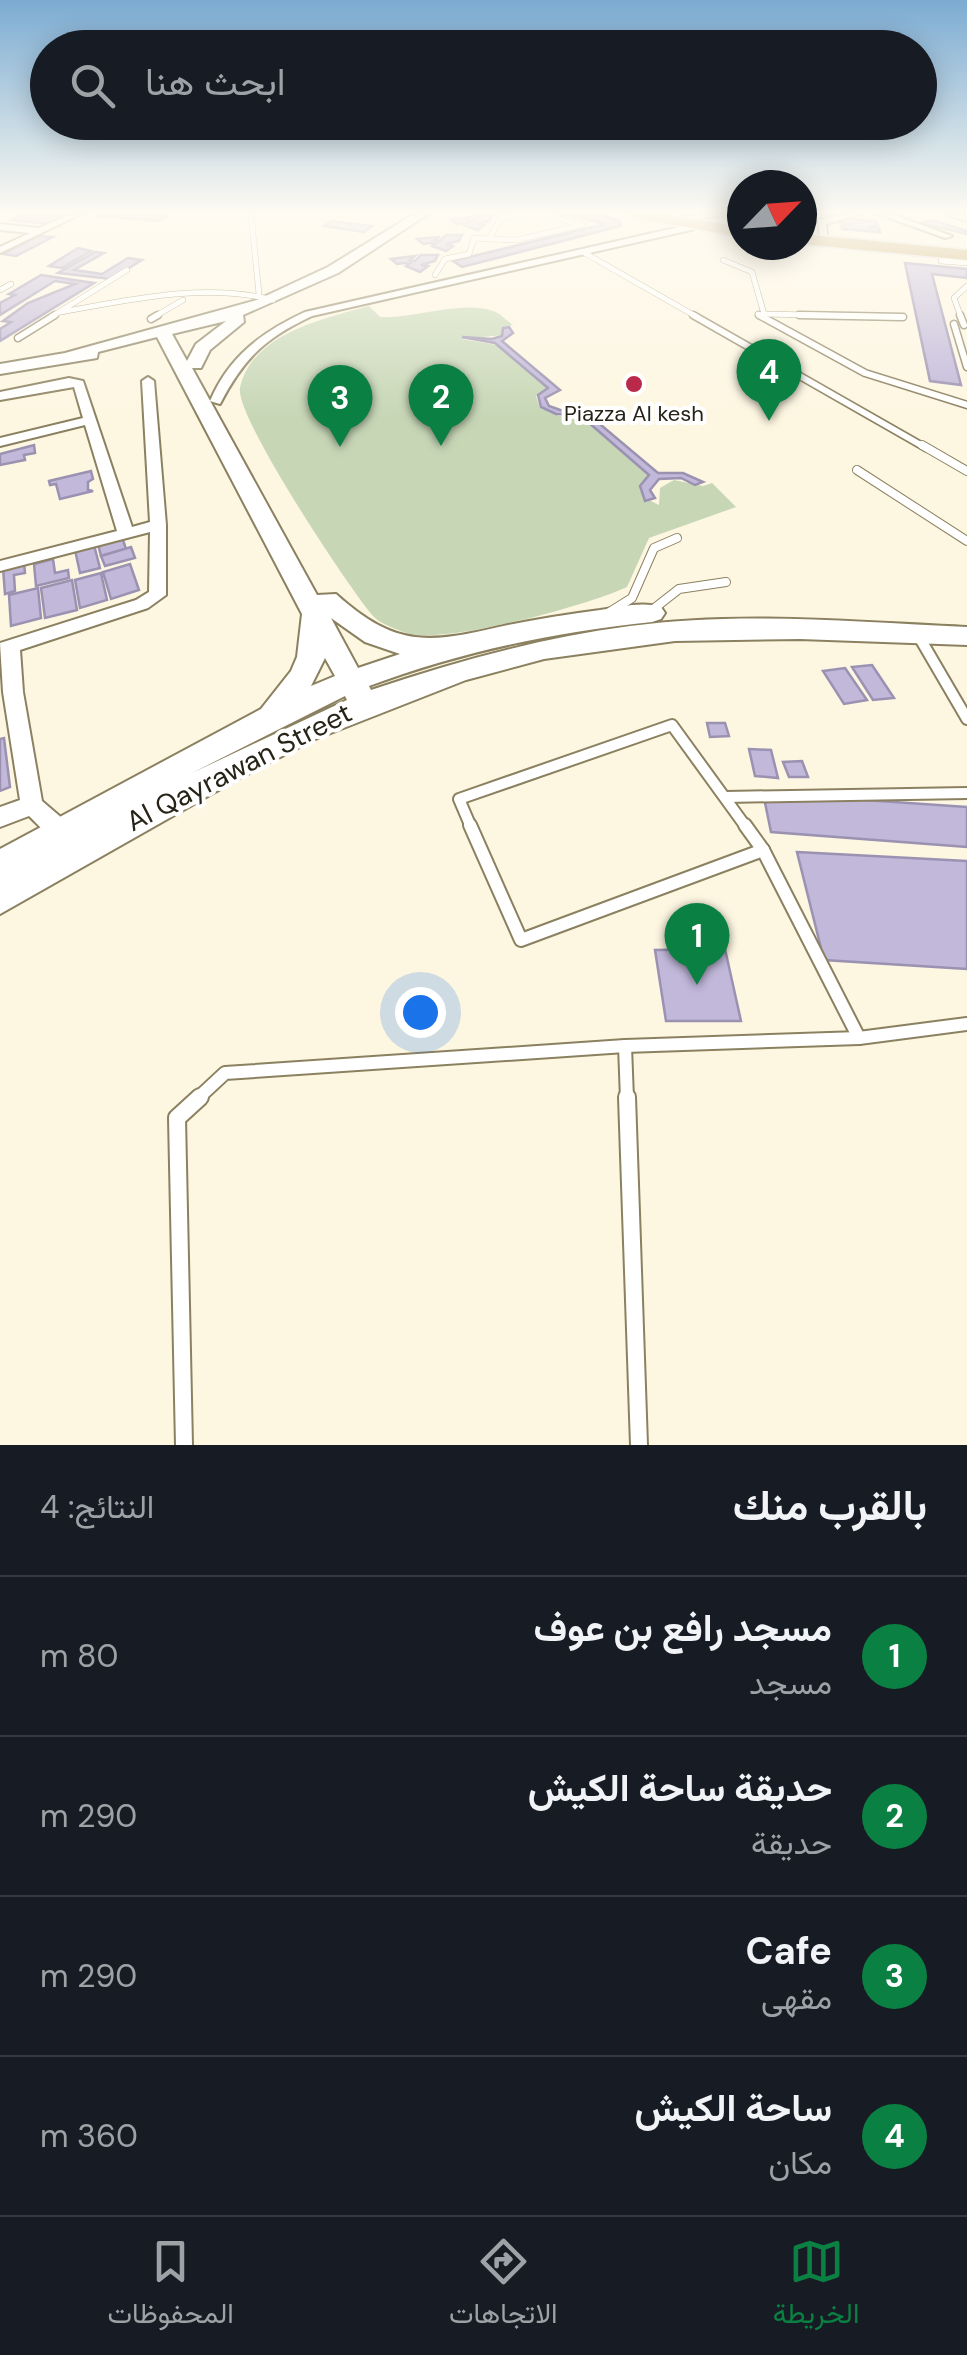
<!DOCTYPE html>
<html lang="ar">
<meta charset="utf-8">
<style>
body{margin:0;font-family:"DM Sans",Vazirmatn,sans-serif;background:#20242c;color:#f1f3f6;direction:rtl}
.compass{position:absolute;left:727px;top:170px;width:90px;height:90px;border-radius:50%;background:#171b24;box-shadow:0 5px 25px #0003;rotate:65deg}
.you{position:absolute;left:420px;top:1012px;width:35px;height:35px;margin:-25px;border:8px solid #fff;border-radius:50%;background:#1a73e8;box-shadow:0 0 0 15px #1a73e833}
.badge{display:grid;place-items:center;width:65px;height:65px;border-radius:50%;background:#0b8043;color:#fff;font-size:32px;font-weight:700}
.pin{position:absolute;translate:-50% -82px;filter:drop-shadow(0 2px 5px #0008)}
.pin::after{content:'';position:absolute;top:52px;width:35px;height:30px;background:inherit;clip-path:polygon(0 0,100% 0,50% 100%)}
.list{margin:0;padding:0;list-style:none}
h2{display:flex;justify-content:space-between;align-items:center;height:130px;margin:0;padding:0 40px;font-size:42px}
h2 small{font-size:32px;font-weight:400;color:#9ea1a6}
.list li{display:grid;grid-template-columns:65px 1fr auto;gap:30px;align-items:center;box-sizing:border-box;height:160px;padding:0 40px;border-top:2px solid #363941}
.list b{display:block;font-size:38px;white-space:nowrap}
.list p{margin:0;font-size:32px;white-space:nowrap;color:#9ea1a6}
.list em{font-size:32px;font-style:normal;color:#9ea1a6}
.icon{flex:none;width:55px;height:55px;fill:none;stroke:currentColor;stroke-width:2;stroke-linecap:round;stroke-linejoin:round}
.map{position:relative;flex:none;width:967px;height:1445px;overflow:hidden;direction:ltr}
.search{position:absolute;background:#171b24;box-shadow:0 5px 25px #0003;left:30px;right:30px;top:30px;height:110px;display:flex;align-items:center;gap:25px;box-sizing:border-box;padding:0 35px;border-radius:55px;color:#9ea1a6;font-size:38px}
.sheet{height:770px;background:#171b24}
nav{display:flex;justify-content:space-around;align-items:center;box-sizing:border-box;height:140px;border-top:2px solid #363941;background:#171b24;font-size:28px;color:#9ea1a6}
nav a{display:grid;justify-items:center;gap:5px}
nav .on{color:#0b8043}
.map>svg:first-child{display:block}
.green{fill:#c7d7b6}
.building{fill:#c1b8da;stroke:#9b92b2;stroke-width:2.5}
.lines{fill:none;stroke-linecap:round;stroke-linejoin:round}
.service-far5-casing{stroke:#8b8160;stroke-width:6}
.service-far4-casing{stroke:#8b8160;stroke-width:9}
.service-far3-casing{stroke:#8b8160;stroke-width:10}
.service-far2-casing{stroke:#8b8160;stroke-width:14}
.service-far1-casing{stroke:#8b8160;stroke-width:16}
.service-casing{stroke:#8b8160;stroke-width:20}
.minor-casing{stroke:#8b8160;stroke-width:4}
.secondary-casing{stroke:#8b8160;stroke-width:4}
.trunk-casing{stroke:#e1e0de;stroke-width:4}
.service-far5{stroke:#fff;stroke-width:5}
.service-far4{stroke:#fff;stroke-width:6}
.service-far3{stroke:#fff;stroke-width:8}
.service-far2{stroke:#fff;stroke-width:10}
.service-far1{stroke:#fff;stroke-width:12}
.service{stroke:#fff;stroke-width:16}
.minor{fill:#fff;fill-rule:evenodd}
.secondary{fill:#fff;fill-rule:evenodd}
.trunk{fill:#c4a25c;fill-rule:evenodd}
.poi-dot{fill:#ba2949;stroke:#fff;stroke-width:4}
.labels{text-anchor:middle;dominant-baseline:central;stroke-width:8;stroke-linejoin:round;paint-order:stroke}
.far-poi-label{font-size:22px;fill:#272316;stroke:#fff}
.street-label{font-size:28px;fill:#272316;stroke:#fff}
</style>
<div class="map">
<svg width="967" height="1445" viewBox="0 0 967 1445">
<rect width="100%" height="100%" fill="#fdf6e1"/>
<path class="green" d="M369,306L380,317C415,319 460,300 493,311C500,313 507,321 513,325L503,327V335L462,339L497,345L547,388L536,396L540,408L559,416L584,417L652,475L645,498L659,505L660,488L674,480L703,486L712,483L736,507L649,538L627,587C589,605 444,645 406,633C396,629 380,624 373,616C349,588 235,417 240,388C251,334 325,318 369,306Z"/>
<g class="building">
<path d="M24,214H35L64,217L49,224L11,220Z"/>
<path d="M103,214H161L157,216L166,217L158,221L99,216Z"/>
<path d="M565,214L608,217L619,221L621,226L462,267L453,261L605,224Z"/>
<path d="M476,216H491L490,221L477,224L484,225L478,230L464,225L469,222L456,224L450,219L471,217L467,220L472,221Z"/>
<path d="M838,218L876,221L878,225L868,227L879,228L880,232L842,229L841,225L855,224L839,223Z"/>
<path d="M932,220L967,231V234L922,223Z"/>
<path d="M332,221L372,226L364,232L324,226Z"/>
<path d="M446,235H462L459,241L446,244L453,246L446,251L432,246L438,242L423,244L417,239L440,237L435,240L440,241Z"/>
<path d="M39,236L53,237L16,256L3,254Z"/>
<path d="M78,248L91,251L62,268L49,266Z"/>
<path d="M95,252L104,253L74,270L102,274L128,258L142,260L111,279L58,273Z"/>
<path d="M421,255H438L435,261L421,265L428,266L420,272L406,266L412,262L397,264L391,259L415,256L410,260L415,261Z"/>
<path d="M905,263L967,269V278L932,274L961,385L930,381Z"/>
<path d="M41,275L94,283L0,341V329L11,322L3,321L28,303L75,284L55,281L0,315V303L15,295L9,294Z"/>
<path d="M509,327L513,333L502,341L560,390L545,398L549,406L563,411L582,409L658,473H683L703,482L695,485L681,478L659,479L650,490L655,498L645,501L640,486L649,475L580,415L556,414L541,407L538,395L548,388L495,343L462,337L492,339L502,336L503,328Z"/>
<path d="M34,445L35,453L24,455L25,460L0,465V454Z"/>
<path d="M91,471L93,479L88,482V490L93,491L60,499L56,484L50,485L49,481Z"/>
<path d="M122,537L126,549L101,556L98,544Z"/>
<path d="M94,545L100,568L80,573L75,550Z"/>
<path d="M131,547L135,558L105,566L101,556Z"/>
<path d="M53,559L55,573L68,570L69,578L36,586L34,564Z"/>
<path d="M24,562L25,573L14,575L15,591L5,594L3,568Z"/>
<path d="M130,564L139,590L111,599L103,572Z"/>
<path d="M101,573L107,600L80,608L75,580Z"/>
<path d="M72,580L77,610L45,618L41,588Z"/>
<path d="M38,588L41,618L11,626L9,595Z"/>
<path d="M872,665L894,698L873,700L852,667Z"/>
<path d="M845,668L867,700L844,704L823,671Z"/>
<path d="M707,723H725L729,736L710,737Z"/>
<path d="M4,738L10,787L0,791V739Z"/>
<path d="M749,749L771,750L778,778L755,776Z"/>
<path d="M802,761L808,777H789L783,762Z"/>
<path d="M763,793L967,807V847L771,832Z"/>
<path d="M797,852L967,861V969L824,960Z"/>
<path d="M725,949L741,1021H666L655,950Z"/>
</g>
<g class="lines">
<defs>
<g id="service-far5">
<path d="M251,214L259,294"/>
<path d="M532,214L501,218L489,239L517,240L582,225L542,214"/>
<path d="M672,214L677,216"/>
<path d="M583,252L697,317"/>
<path d="M723,260L752,272L764,314"/>
<path d="M941,261L967,263"/>
<path d="M435,275L445,259L469,254L474,238L489,239"/>
<path d="M0,290L11,284"/>
<path d="M61,312C128,300 206,282 273,300"/>
<path d="M758,314L764,317"/>
<path d="M764,314L903,317"/>
<path d="M51,317L127,270"/>
<path d="M154,317L183,300"/>
<path d="M961,317L954,298L967,286"/>
</g>
<g id="service-far4">
<path d="M693,315L926,448"/>
<path d="M759,315L865,373L967,405"/>
<path d="M799,315L903,317"/>
<path d="M960,315L964,325"/>
<path d="M151,319L158,315"/>
<path d="M954,324L967,367"/>
<path d="M18,338L55,315"/>
</g>
<g id="service-far3">
<path d="M922,445L967,471"/>
<path d="M857,470L967,541"/>
<path d="M608,613L632,598L654,548L677,538"/>
<path d="M647,614L679,589L726,582"/>
</g>
<g id="service-far2">
<path d="M918,635L967,719"/>
<path d="M726,797L967,793"/>
<path d="M471,827L459,799L672,725L746,827"/>
</g>
<g id="service-far1">
<path d="M470,825L521,940L763,850"/>
<path d="M745,825L763,850"/>
<path d="M763,850L859,1038"/>
<path d="M625,1046L627,1099"/>
<path d="M197,1099L225,1073L625,1046L859,1038L967,1024"/>
</g>
<g id="service">
<path d="M627,1097L639,1445"/>
<path d="M184,1445L177,1118L200,1097"/>
</g>
<g id="minor">
<path d="M70,214H81L0,253V247L30,233L0,230V224L39,228Z"/>
<path d="M702,214H728L687,221L683,218Z"/>
<path d="M846,214H860L826,224L827,237L820,239L818,220Z"/>
<path d="M879,214H891L952,236L945,238Z"/>
<path d="M949,214L967,215V221L950,216Z"/>
<path d="M701,222L704,227L312,316C265,338 244,358 220,404L210,401C229,356 262,332 305,312Z"/>
<path d="M148,377L154,381L166,525V595L148,608L20,650L23,692L42,801L70,825L73,832L70,839C53,845 41,827 29,816L0,827V807L20,800L3,692L0,643L136,600L149,592L150,532L0,571V561L117,531L85,425L0,446V438L83,418L74,387L0,400V392L69,378L83,381L132,527L150,522L142,381Z"/>
</g>
<path id="secondary" d="M414,214H428L338,273L243,315L244,322L210,350L201,368H192L317,595L336,594C399,651 432,642 508,625C538,619 569,614 600,610C619,607 643,601 661,607L665,613L661,619L652,622C554,632 460,652 369,686L371,690C456,661 541,638 630,626C741,611 856,622 967,627V645L800,639L675,641L544,659L466,680L313,740L238,779L0,914V849L261,709L291,671L297,657L302,614L157,337L98,352L97,358L91,359L0,374V364L65,353L257,300L328,267ZM226,321L196,344L187,361L172,334ZM331,618L365,642L400,654L358,668ZM325,658L335,676L311,686ZM345,696L347,700L192,773Z"/>
<g id="trunk">
<path d="M629,214H661L742,227V237L636,218Z"/>
<path d="M802,234L967,250V260L802,244Z"/>
</g>
</defs>
<use href="#service-far5" class="service-far5-casing"/>
<use href="#service-far4" class="service-far4-casing"/>
<use href="#service-far3" class="service-far3-casing"/>
<use href="#service-far2" class="service-far2-casing"/>
<use href="#service-far1" class="service-far1-casing"/>
<use href="#service" class="service-casing"/>
<use href="#minor" class="minor-casing"/>
<use href="#secondary" class="secondary-casing"/>
<use href="#trunk" class="trunk-casing"/>
<use href="#service-far5" class="service-far5"/>
<use href="#service-far4" class="service-far4"/>
<use href="#service-far3" class="service-far3"/>
<use href="#service-far2" class="service-far2"/>
<use href="#service-far1" class="service-far1"/>
<use href="#service" class="service"/>
<use href="#minor" class="minor"/>
<use href="#secondary" class="secondary"/>
<use href="#trunk" class="trunk"/>
</g>
<linearGradient id="sky" x2="0" y2="1"><stop stop-color="#7babd2"/><stop offset="0.51" stop-color="#fefbf2"/><stop offset="1" stop-color="#fefbf2" stop-opacity="0"/></linearGradient>
<rect width="967" height="416" fill="url(#sky)"/>
<circle class="poi-dot" cx="634" cy="384" r="10"/>
<g class="labels">
<g class="far-poi-label">
<text x="634" y="413">Piazza Al kesh</text>
</g>
<g class="street-label">
<text transform="translate(239 767) rotate(-27)">Al Qayrawan Street</text>
</g>
</g>
</svg>
<svg class="compass" viewBox="-18 -18 36 36"><path d="M0-13l5 13h-10z" fill="#e53935"/><path d="M0 13l5-13h-10z" fill="#9ea1a6"/></svg>
<div class="you"></div>
<div class="pin badge" style="left:697px;top:985px">1</div>
<div class="pin badge" style="left:441px;top:446px">2</div>
<div class="pin badge" style="left:340px;top:447px">3</div>
<div class="pin badge" style="left:769px;top:421px">4</div>
<div class="search"><svg class="icon" aria-label="search" viewBox="0 0 24 24"><circle cx="10" cy="10" r="6"/><path d="M15 15l6 6"/></svg>ابحث هنا</div>
</div>
<section class="sheet">
<h2>بالقرب منك<small>النتائج: 4</small></h2>
<ul class="list">
<li><span class="badge">1</span><div><b>مسجد رافع بن عوف</b><p>مسجد</p></div><em>80 m</em></li>
<li><span class="badge">2</span><div><b>حديقة ساحة الكيش</b><p>حديقة</p></div><em>290 m</em></li>
<li><span class="badge">3</span><div><b>Cafe</b><p>مقهى</p></div><em>290 m</em></li>
<li><span class="badge">4</span><div><b>ساحة الكيش</b><p>مكان</p></div><em>360 m</em></li>
</ul>
</section>
<nav>
<a class="on"><svg class="icon" aria-label="map" viewBox="0 0 24 24"><path d="M3 6l6-2 6 2 6-2v14l-6 2-6-2-6 2zM9 4v14M15 6v14"/></svg>الخريطة</a>
<a><svg class="icon" aria-label="directions" viewBox="0 0 24 24"><path d="M12 3l9 9-9 9-9-9zM9 14v-3h6M13 9l2 2-2 2"/></svg>الاتجاهات</a>
<a><svg class="icon" aria-label="saved" viewBox="0 0 24 24"><path d="M7 4h10v16l-5-4-5 4z"/></svg>المحفوظات</a>
</nav>
